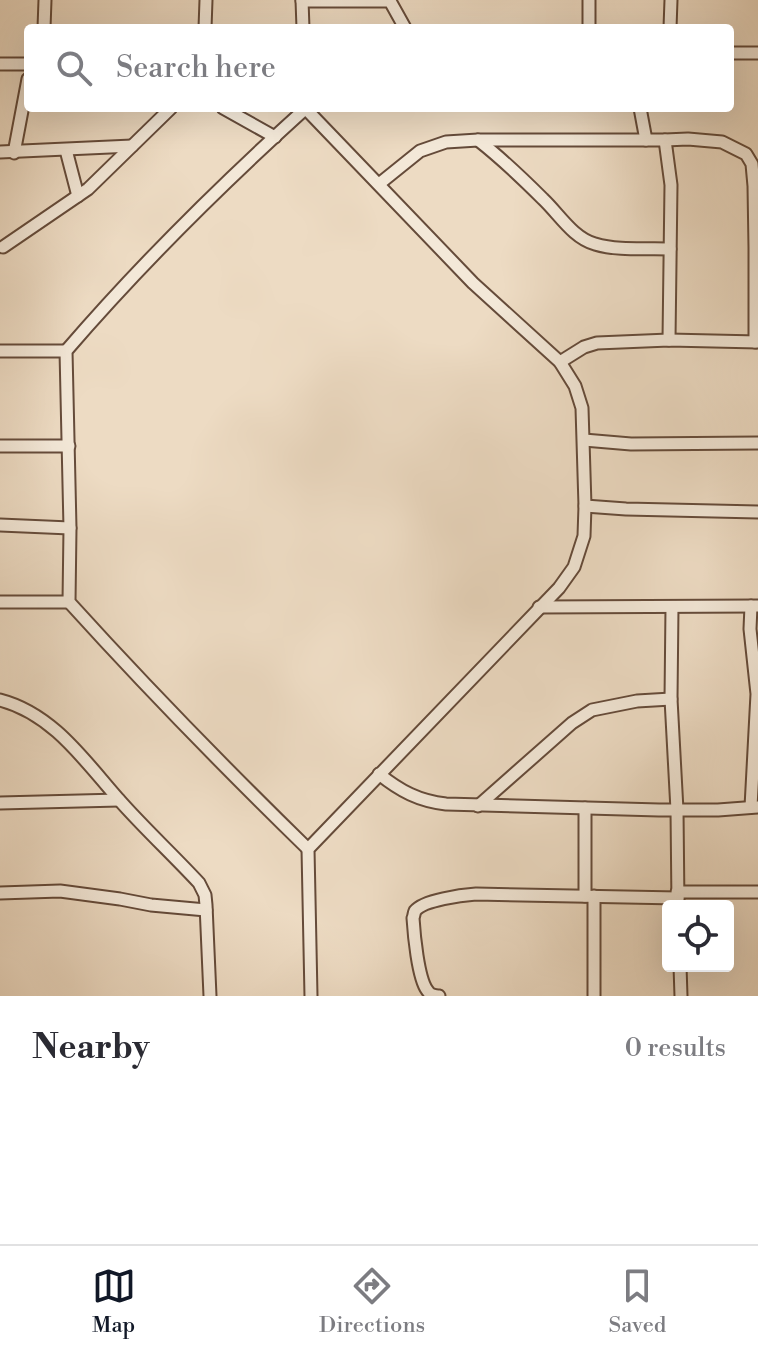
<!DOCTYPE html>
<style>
body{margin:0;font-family:"Libre Bodoni",serif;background:#f2f2f3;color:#2b2b33}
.controls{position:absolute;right:24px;bottom:24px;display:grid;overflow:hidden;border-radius:8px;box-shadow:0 8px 32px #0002}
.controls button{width:72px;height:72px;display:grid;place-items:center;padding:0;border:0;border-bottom:2px solid #e1e1e2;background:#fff;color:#2b2b33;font:40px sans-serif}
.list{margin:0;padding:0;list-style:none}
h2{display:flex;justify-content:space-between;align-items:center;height:104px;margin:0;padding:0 32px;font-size:34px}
h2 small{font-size:26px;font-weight:400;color:#7c7c81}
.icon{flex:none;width:44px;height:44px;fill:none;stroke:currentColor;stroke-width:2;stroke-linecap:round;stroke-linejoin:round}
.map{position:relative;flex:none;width:758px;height:996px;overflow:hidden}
.search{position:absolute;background:#fff;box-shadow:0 8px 32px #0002;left:24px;right:24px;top:24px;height:88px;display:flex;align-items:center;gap:20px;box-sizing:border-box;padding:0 28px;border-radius:8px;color:#7c7c81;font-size:30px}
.sheet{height:248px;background:#fff}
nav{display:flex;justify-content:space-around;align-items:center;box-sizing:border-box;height:112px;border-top:2px solid #e1e1e2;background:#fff;font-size:22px;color:#7c7c81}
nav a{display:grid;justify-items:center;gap:4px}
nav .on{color:#111827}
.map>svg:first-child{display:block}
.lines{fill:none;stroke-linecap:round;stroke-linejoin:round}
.minor-casing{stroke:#654b3a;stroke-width:15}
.minor{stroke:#f3e8d8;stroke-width:11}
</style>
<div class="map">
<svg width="758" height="996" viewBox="0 0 758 996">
<rect width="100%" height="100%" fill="#eddbc3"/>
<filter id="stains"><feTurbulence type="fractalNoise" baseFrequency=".0025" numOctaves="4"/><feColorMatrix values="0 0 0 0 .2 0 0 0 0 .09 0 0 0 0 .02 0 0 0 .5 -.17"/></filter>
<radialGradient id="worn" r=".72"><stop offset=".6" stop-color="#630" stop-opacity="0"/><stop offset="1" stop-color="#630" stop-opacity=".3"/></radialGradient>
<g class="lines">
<defs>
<g id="minor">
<path d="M302,0L303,28"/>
<path d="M589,0V28"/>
<path d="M302,1H390L405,28"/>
<path d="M44,28L45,0"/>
<path d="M205,28L206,0"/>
<path d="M670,28L671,0"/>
<path d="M730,53H758"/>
<path d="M0,64H28"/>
<path d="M223,108L275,137"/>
<path d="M305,108L473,283L560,362L575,386L582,408L585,506L584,536L574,567L559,588L308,849L311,996"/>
<path d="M640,108L646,140"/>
<path d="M305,109C221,185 140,265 66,351L70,528L69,602C146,687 226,769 308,849"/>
<path d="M478,140C501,158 523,179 543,199C559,214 573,238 595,244C618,251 646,248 670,249"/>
<path d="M665,140L671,185L669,340"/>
<path d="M66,150L78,196"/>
<path d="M0,152L132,146"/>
<path d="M14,153L28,79"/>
<path d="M379,184L420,151L446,142L478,140H665L688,139L722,142L746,154L752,164L754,186L755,248V342"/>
<path d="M3,247L88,189L171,108"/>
<path d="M0,351H66"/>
<path d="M560,362L584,347L597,343L669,340L758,342"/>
<path d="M584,440L631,444L758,443"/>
<path d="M0,446H69"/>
<path d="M585,506L626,509L758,512"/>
<path d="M0,525L70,528"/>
<path d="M0,602H69"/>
<path d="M751,606L750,629L757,694L751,807"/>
<path d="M539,607L758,606"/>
<path d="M672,607L671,699L677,810L678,906"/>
<path d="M0,700C54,714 86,763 121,802C146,830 173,855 199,883L205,895L206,905L210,996"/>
<path d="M379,774C400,791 419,801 446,804L659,810H718L758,807"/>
<path d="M0,803L119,800"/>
<path d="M478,806L572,723L592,710L637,701L671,699"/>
<path d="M585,808V896"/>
<path d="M677,892H758"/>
<path d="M0,893L60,891L120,899L151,905L206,910"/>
<path d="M594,896V996"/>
<path d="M680,966L681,996"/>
<path d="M439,996C433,995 431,996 427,990C418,978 414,934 413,918C414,916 414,913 415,911C423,900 463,895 476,894L678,898"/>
</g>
</defs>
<use href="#minor" class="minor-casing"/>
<use href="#minor" class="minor"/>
</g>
<rect width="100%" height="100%" filter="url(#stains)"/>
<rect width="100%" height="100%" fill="url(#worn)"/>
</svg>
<div class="controls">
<button><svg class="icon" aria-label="locate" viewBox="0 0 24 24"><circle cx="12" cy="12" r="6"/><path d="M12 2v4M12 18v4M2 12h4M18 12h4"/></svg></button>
</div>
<div class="search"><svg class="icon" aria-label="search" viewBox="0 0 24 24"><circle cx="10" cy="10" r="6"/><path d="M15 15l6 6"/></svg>Search here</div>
</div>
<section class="sheet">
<h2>Nearby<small>0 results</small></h2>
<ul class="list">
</ul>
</section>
<nav>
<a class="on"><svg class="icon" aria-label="map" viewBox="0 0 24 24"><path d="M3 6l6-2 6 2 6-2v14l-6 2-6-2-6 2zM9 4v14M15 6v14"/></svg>Map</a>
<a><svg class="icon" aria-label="directions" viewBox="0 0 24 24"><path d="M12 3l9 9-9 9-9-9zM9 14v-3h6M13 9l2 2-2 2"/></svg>Directions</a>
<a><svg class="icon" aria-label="saved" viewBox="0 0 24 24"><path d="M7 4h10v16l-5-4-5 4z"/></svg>Saved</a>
</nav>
